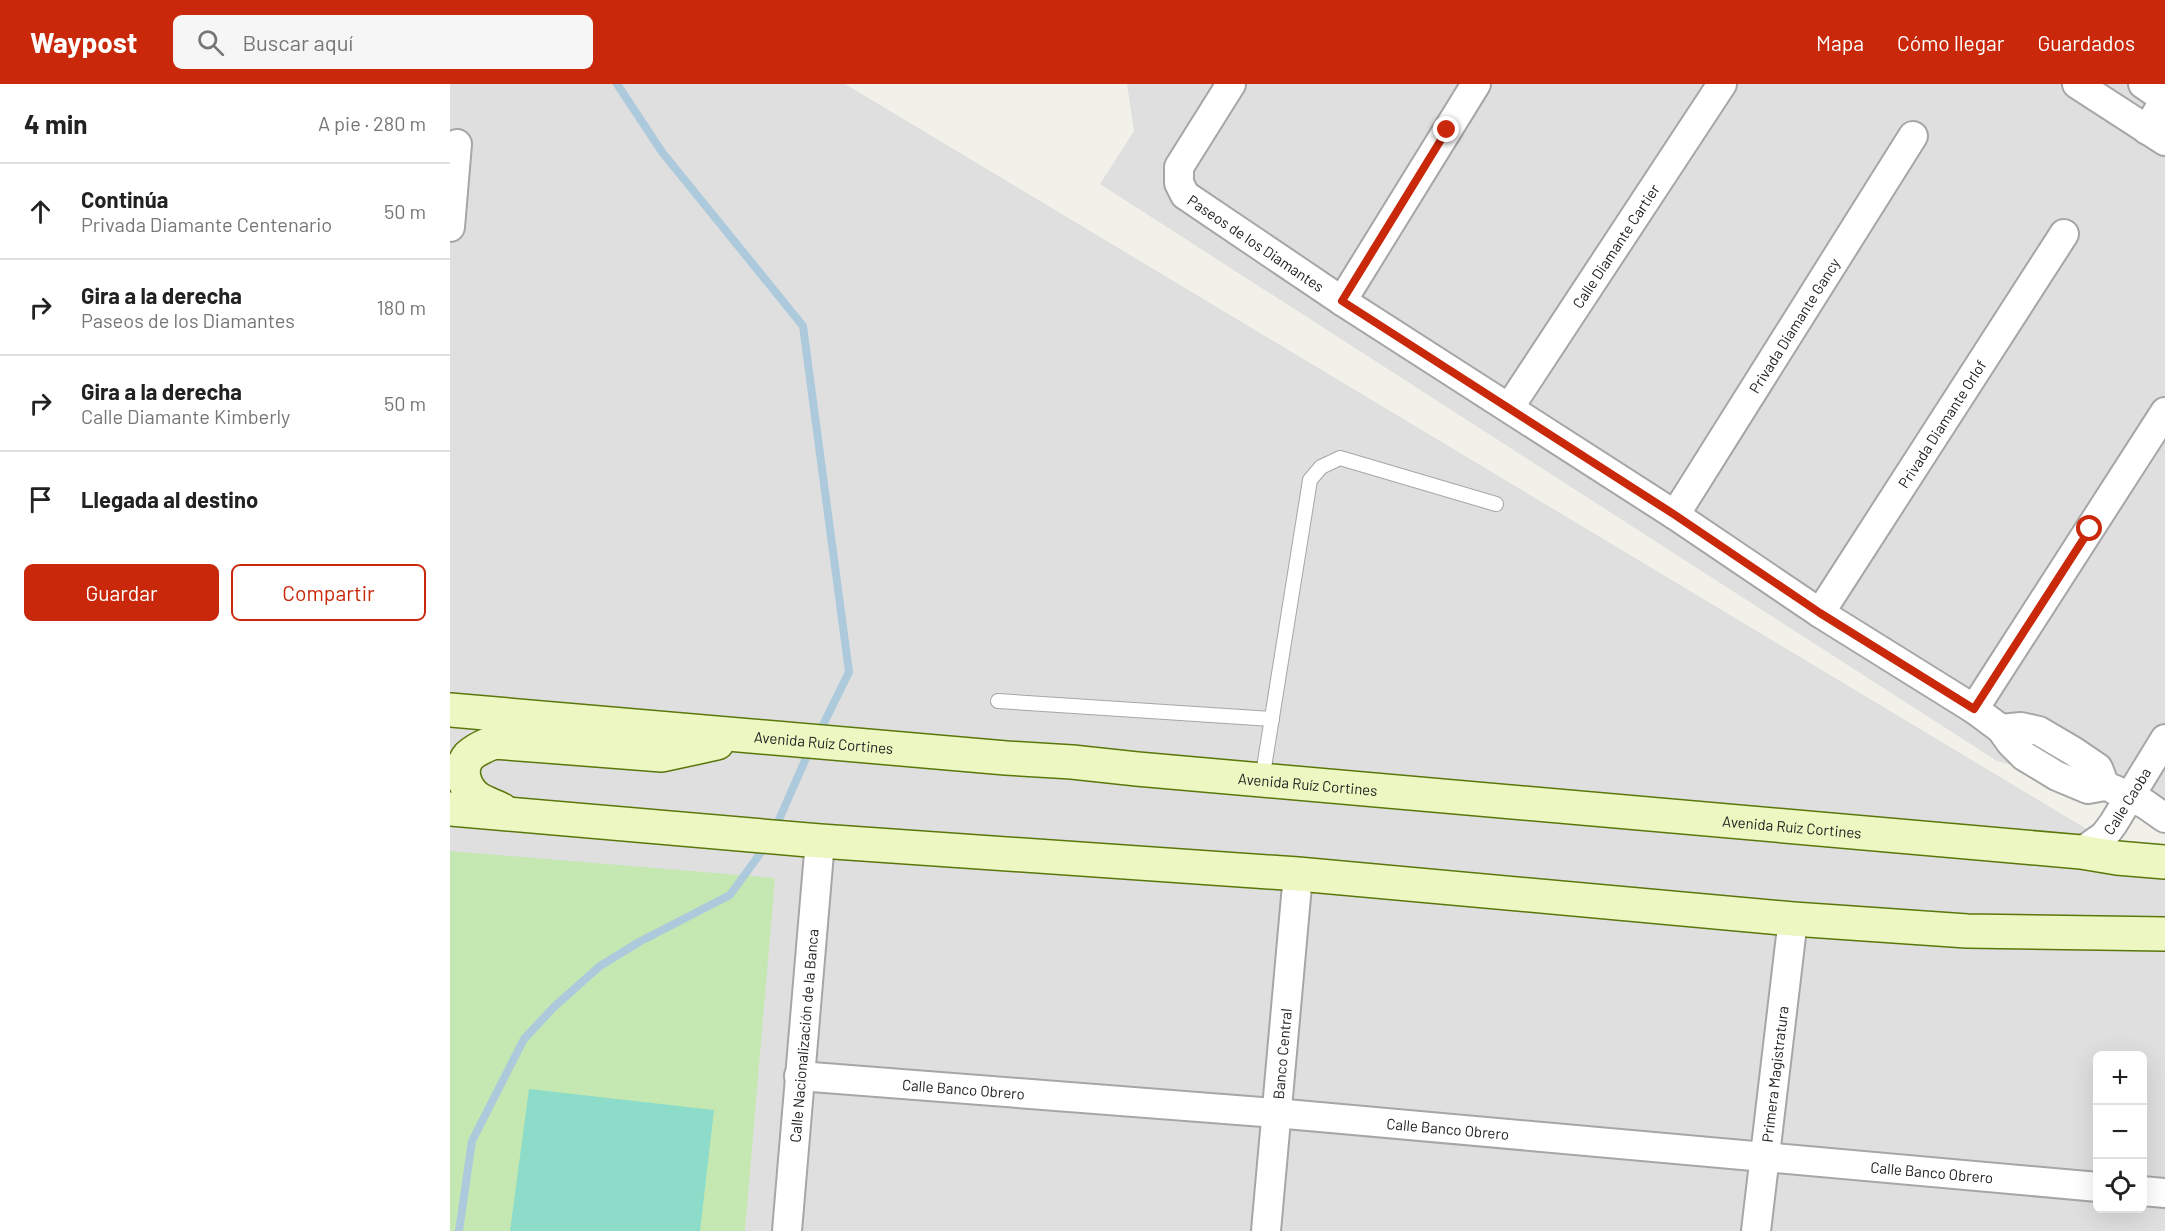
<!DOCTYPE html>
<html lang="es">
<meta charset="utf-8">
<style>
body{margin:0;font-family:Barlow,sans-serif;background:#f6f6f6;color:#222}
.controls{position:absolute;right:18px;bottom:18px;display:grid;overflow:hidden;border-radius:9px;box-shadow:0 6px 24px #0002}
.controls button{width:54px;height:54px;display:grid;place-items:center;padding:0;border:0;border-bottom:2px solid #e0e0e0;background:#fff;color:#222;font:30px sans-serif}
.stop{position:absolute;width:18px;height:18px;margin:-14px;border:4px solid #c9280a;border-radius:50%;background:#fff}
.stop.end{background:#c9280a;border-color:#fff;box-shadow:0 2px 6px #0008}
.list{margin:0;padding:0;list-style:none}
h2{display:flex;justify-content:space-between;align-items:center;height:78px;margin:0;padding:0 24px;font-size:26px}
h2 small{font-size:20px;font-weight:400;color:#767676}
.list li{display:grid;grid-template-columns:39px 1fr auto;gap:18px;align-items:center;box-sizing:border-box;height:96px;padding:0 24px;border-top:2px solid #e0e0e0}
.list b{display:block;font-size:22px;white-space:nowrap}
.list p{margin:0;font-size:20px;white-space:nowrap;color:#767676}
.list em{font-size:20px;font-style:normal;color:#767676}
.actions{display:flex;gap:12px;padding:18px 24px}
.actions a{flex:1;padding:14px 0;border:2px solid #c9280a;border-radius:9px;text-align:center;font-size:21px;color:#c9280a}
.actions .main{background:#c9280a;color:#fff}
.icon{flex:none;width:33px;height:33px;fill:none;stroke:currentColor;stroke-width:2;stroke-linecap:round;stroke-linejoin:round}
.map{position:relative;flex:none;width:1715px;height:1147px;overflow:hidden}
header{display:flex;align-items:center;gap:36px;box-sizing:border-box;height:84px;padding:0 30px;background:#c9280a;color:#fff}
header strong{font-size:28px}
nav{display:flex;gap:33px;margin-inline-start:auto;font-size:21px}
.search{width:420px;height:54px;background:#f6f6f6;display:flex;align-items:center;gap:15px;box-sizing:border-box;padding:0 21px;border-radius:9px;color:#767676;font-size:22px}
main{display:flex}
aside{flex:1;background:#fff}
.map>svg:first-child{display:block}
.residential{fill:#e0dfdf;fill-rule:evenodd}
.grass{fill:#c5e8b2}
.pitch{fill:#8cdcc9}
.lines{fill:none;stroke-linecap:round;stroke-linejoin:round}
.stream{stroke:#accadc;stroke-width:8}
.lane-casing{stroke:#a6a6a6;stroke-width:16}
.street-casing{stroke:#a6a6a6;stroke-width:32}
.secondary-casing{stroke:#5a770b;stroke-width:36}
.lane{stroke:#fff;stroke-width:14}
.street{stroke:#fff;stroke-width:28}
.secondary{stroke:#ecf7c1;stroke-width:33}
.route{stroke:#c9280a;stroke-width:8}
.labels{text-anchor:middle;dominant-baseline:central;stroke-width:4.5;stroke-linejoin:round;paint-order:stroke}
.street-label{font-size:15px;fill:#222;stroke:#fff}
</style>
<header>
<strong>Waypost</strong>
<div class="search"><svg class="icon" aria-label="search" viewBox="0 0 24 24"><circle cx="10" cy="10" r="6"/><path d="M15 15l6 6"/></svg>Buscar aquí</div>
<nav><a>Mapa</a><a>Cómo llegar</a><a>Guardados</a></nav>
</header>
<main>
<aside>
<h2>4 min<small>A pie · 280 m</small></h2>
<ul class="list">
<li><svg class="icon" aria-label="ahead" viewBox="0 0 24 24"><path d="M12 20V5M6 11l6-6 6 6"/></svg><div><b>Continúa</b><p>Privada Diamante Centenario</p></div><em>50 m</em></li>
<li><svg class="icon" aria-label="right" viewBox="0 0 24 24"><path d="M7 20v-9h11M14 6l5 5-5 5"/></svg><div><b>Gira a la derecha</b><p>Paseos de los Diamantes</p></div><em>180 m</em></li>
<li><svg class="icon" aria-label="right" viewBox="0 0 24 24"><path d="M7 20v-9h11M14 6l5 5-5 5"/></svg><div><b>Gira a la derecha</b><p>Calle Diamante Kimberly</p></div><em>50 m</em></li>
<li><svg class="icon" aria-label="arrive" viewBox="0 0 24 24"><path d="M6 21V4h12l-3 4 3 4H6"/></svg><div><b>Llegada al destino</b></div></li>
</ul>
<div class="actions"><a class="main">Guardar</a><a>Compartir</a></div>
</aside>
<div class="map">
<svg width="1715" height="1147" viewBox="0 0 1715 1147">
<rect width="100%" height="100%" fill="#f1f0e9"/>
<g class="residential">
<path d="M0,0H395L1715,792V1147H0ZM1648,972H1692V1124H1648Z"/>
<path d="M677,0H1715V724L1547,677L650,100L684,47Z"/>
</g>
<path class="grass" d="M0,767L325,794L295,1147H0Z"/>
<path class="pitch" d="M79,1005L264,1026L250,1147H60Z"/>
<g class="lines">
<g class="stream">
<path d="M167,0L212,68L353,242L399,588L372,643"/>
<path d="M327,740L357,672"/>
<path d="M9,1147L22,1057L74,955L104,923L150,882L189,858L280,811L312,767"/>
</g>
<defs>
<g id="lane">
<path d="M548,617L822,635"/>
<path d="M812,696L860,396L871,383L890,374L1046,420"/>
</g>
<g id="street">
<path id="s1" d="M781,0L729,83V99L735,111L892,217L1225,431L1370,529L1524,625L1551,645L1561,659L1574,672L1607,692L1638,705L1655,702"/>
<path d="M1627,0L1715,57"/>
<path d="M1693,0L1715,15"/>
<path d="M1697,46L1715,15"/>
<path d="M0,143L7,60"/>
<path d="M892,217L1026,0"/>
<path id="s2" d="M1059,324L1272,0"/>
<path id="s3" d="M1225,431L1463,52"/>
<path id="s4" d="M1370,529L1614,150"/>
<path d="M1524,625L1715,328"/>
<path d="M1551,645L1571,643L1589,647L1623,667L1648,684L1655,702"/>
<path d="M1663,705L1695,720L1715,734"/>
<path id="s5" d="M1631,768L1654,752L1663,740L1715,655"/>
<path id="s6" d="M349,992L825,1029L1648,1103"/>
<path d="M1692,1107L1715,1109"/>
<path id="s7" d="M337,1147L370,757"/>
<path id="s8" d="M816,1147L848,790"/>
<path id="s9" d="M1306,1147L1343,835"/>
</g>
<g id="secondary">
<path id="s10" d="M0,626L556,674L622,678L687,685L1631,768L1667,774L1715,778"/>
<path d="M0,725L370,757L848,790L1343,835L1517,847L1715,850"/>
<path d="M52,726C44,722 34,719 27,714C14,704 8,685 19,672C26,665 35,662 44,658L212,671L267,659"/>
</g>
</defs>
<use href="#lane" class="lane-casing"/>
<use href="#street" class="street-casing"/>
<use href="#secondary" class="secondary-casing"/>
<use href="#lane" class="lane"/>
<use href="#street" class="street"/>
<use href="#secondary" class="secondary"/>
</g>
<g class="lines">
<path class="route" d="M997,46L892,217L1225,431L1370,529L1524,625L1640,445"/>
</g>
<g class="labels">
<g class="street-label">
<text stroke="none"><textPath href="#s1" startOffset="213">Paseos de los Diamantes</textPath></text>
<text stroke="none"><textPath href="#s2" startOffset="194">Calle Diamante Cartier</textPath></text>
<text stroke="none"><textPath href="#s3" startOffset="224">Privada Diamante Gancy</textPath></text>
<text stroke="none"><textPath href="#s4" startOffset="225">Privada Diamante Orlof</textPath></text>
<text stroke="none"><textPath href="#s10" startOffset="375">Avenida Ruíz Cortines</textPath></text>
<text stroke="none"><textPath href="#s10" startOffset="861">Avenida Ruíz Cortines</textPath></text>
<text stroke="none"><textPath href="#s5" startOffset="70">Calle Caoba</textPath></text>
<text stroke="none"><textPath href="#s10" startOffset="1347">Avenida Ruíz Cortines</textPath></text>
<text stroke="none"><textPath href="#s7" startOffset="196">Calle Nacionalización de la Banca</textPath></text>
<text stroke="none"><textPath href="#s8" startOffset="178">Banco Central</textPath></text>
<text stroke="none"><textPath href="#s9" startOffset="158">Primera Magistratura</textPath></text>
<text stroke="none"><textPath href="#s6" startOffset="165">Calle Banco Obrero</textPath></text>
<text stroke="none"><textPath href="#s6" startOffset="651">Calle Banco Obrero</textPath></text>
<text stroke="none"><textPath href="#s6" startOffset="1137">Calle Banco Obrero</textPath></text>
</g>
</g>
</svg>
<div class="controls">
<button>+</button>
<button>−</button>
<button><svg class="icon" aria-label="locate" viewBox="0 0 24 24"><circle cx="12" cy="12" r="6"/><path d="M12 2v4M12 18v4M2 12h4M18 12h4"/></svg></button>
</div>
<div class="stop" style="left:1640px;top:445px"></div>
<div class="stop end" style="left:997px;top:46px"></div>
</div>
</main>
